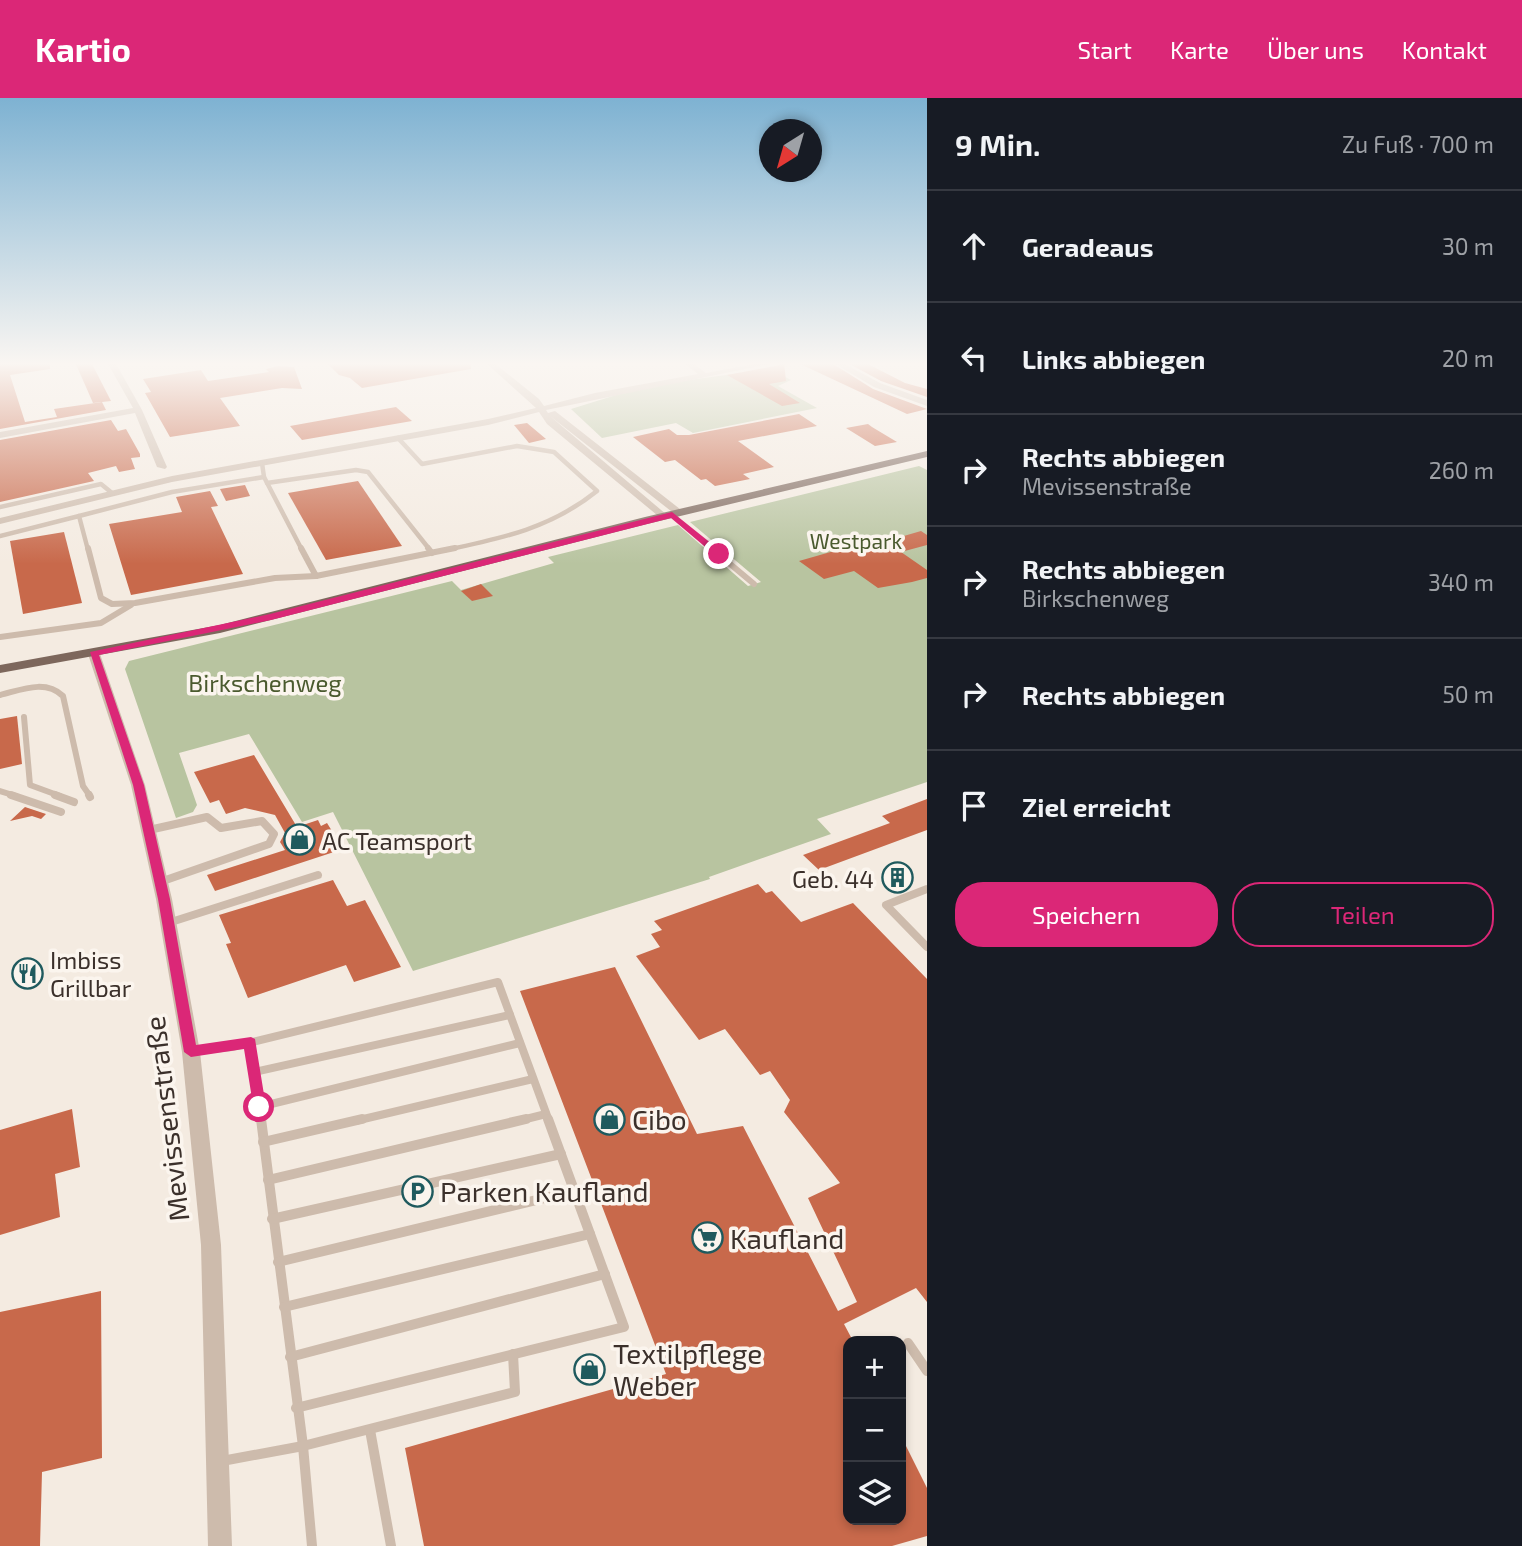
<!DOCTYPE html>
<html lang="de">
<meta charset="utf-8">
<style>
body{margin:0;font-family:"Exo 2",sans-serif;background:#242831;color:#f1f3f6}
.controls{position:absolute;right:21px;bottom:21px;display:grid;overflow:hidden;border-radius:14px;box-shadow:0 4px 10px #0003}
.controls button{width:63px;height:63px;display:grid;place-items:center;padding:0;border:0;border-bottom:2px solid #363941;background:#171b24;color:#f1f3f6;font:35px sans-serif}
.compass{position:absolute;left:759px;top:21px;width:63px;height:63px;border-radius:50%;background:#171b24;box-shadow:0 4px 10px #0003;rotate:217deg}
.stop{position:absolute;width:21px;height:21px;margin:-16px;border:5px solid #db2777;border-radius:50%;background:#fff}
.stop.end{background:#db2777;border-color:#fff;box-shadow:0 2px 7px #0008}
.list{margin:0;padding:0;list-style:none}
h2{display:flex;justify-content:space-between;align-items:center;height:91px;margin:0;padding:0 28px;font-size:30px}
h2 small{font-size:23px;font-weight:400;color:#9ea1a6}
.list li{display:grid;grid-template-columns:46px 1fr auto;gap:21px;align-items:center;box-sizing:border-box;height:112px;padding:0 28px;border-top:2px solid #363941}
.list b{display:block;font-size:26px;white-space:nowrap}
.list p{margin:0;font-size:23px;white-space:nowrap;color:#9ea1a6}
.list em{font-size:23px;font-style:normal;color:#9ea1a6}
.actions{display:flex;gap:14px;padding:21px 28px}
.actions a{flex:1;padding:16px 0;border:2px solid #db2777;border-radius:28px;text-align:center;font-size:24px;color:#db2777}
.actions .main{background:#db2777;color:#fff}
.icon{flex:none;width:38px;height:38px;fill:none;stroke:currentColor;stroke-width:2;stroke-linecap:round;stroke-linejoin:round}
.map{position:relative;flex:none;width:927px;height:1448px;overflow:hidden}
header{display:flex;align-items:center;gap:42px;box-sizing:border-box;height:98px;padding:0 35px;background:#db2777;color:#fff}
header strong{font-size:33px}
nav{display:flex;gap:38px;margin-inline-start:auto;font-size:24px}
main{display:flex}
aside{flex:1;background:#171b24}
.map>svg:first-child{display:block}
.green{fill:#b8c4a0}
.building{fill:#c8694b}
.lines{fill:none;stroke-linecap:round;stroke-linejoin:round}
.lane-far3{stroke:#cdbbac;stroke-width:4.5}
.lane-far2{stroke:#cdbbac;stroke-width:6}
.lane-far1{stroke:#cdbbac;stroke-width:8}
.lane{stroke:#cdbbac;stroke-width:10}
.street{fill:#cdbbac;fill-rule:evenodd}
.primary{fill:#7d675c;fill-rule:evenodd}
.route{fill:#db2777}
.labels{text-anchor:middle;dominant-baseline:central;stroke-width:7;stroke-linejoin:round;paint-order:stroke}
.far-park-label{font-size:21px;fill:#4a5a2e;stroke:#fbf5ee}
.park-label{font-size:24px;fill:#4a5a2e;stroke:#fbf5ee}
.poi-label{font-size:24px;fill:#3b302b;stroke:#fbf5ee;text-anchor:start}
.near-street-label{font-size:28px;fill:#3b302b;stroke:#fbf5ee}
.near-poi-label{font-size:28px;fill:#3b302b;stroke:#fbf5ee;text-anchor:start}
</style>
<header>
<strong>Kartio</strong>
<nav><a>Start</a><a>Karte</a><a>Über uns</a><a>Kontakt</a></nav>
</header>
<main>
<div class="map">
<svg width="927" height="1448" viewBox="0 0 927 1448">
<rect width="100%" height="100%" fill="#f4ebe1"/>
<g class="green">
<path d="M770,271L791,282L778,288L817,310L693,335L676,325L602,340L571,311L645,288Z"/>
<path d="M919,368L927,372V684L817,721L831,736L709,779L710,781L413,873L333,714L302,724L249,636L179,655L197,707L193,714L176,720L125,571L129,563L452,483L461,492L554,465L548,459L678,427L748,488L761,484L690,424Z"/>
</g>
<g class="building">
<path d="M0,264H50V271L10,277L25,324L57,319L54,311L102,304L106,312L0,331Z"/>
<path d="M75,264H91L111,303L93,305Z"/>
<path d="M326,264H470L471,271L362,290L350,280L339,277Z"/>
<path d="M782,264H784L786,283L769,286L800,305L782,308L727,277L780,267Z"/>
<path d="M796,264H830L873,291L927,311L907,316Z"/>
<path d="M846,264H864L905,285L927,291V299L881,283Z"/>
<path d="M278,268L294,269L302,291L282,290L220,300L240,328L170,339L145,295L151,294L143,281L201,272L208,283L269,274L266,271Z"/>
<path d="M396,309L412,323L302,342L290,328Z"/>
<path d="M799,316L817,328L738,343L774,369L743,376L750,381L715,388L706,381L701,382L675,362L665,364L633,339L669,331L677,337H689Z"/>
<path d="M111,322L118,333L126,331L140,356V359L131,360L135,371L119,374L116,368L88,375L94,383L0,404V342Z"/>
<path d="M527,325L546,341L529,345L514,327Z"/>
<path d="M868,326L872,329L897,344L875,348L846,330Z"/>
<path d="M358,383L402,448L326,462L288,395Z"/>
<path d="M245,387L250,398L226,403L220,391Z"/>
<path d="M210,393L218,408L211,409L243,476L131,497L109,426L182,414L176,399Z"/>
<path d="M921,433L927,437V447L901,454L927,472V480L912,484L878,490L854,473L824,481L799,463L848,449L852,453Z"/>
<path d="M64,434L82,505L23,516L10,443Z"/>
<path d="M481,486L493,498L472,503L461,493Z"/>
<path d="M17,618L22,666L0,671V621Z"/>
<path d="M254,657L297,729L318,722L321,728L327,725L340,746L334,748L337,753L215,793L207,777L285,752L280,744L285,735L275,717L245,710L226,716L219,702L210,705L194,674Z"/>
<path d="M927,701V732L819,772L803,757L890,725L882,718Z"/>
<path d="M25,709L46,716L41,721L32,718L10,723Z"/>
<path d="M333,782L347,808L365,802L401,869L354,884L346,867L248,900L226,846L231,845L219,817Z"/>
<path d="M758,786L766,795L772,793L801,824L853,805L927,881V1204L916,1190L844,1226L853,1243H848V1422H901V1338L927,1390V1438L892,1448H424L405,1350L666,1276L520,893L615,869L697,1036L743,1028L838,1213L857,1204L808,1100L840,1085L784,1014L790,1002L770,973L760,977L725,931L699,942L636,858L660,849L651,836L662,832L654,823Z"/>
<path d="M72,1011L80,1069L55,1076L60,1119L0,1137V1032Z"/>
<path d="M101,1193L102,1360L42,1374L40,1448H0V1214Z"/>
</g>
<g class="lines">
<g class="lane-far3">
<path d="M398,340L422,366L517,348L554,354L597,393C551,430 503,440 446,452"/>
<path d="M262,365L264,379L302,452"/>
<path d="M267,385L356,372L368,374L430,452"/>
<path d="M0,409L101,386L112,395"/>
<path d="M672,417L713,452"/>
<path d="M0,438L79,418"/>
<path d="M88,452L79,418L172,394L264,379"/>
</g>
<g class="lane-far2">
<path d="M88,450L101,500L112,506L135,505L275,480L316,478"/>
<path d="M301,450L316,478L455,450"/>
<path d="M428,450L432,455"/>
<path d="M711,450L754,486"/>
<path d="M0,539L101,525L131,507"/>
<path d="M0,597C21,592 45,581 63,598L83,688L90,698"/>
<path d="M24,619L30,687L60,698"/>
<path d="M0,693L16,698"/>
</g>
<g class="lane-far1">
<path d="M11,697L61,714"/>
<path d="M55,697L74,704"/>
<path d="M89,697L90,699"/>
<path d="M149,732L207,719L221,730L262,723L274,736L269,746L160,784"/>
<path d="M927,791L886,807L927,849"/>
<path d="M168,825L318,777"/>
<path d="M251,944L261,1023"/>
<path d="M193,953L232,949L498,884L549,1023"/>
<path d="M254,974L510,917"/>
<path d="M259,1009L520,945"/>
<path d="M355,1023L533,981"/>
<path d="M518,1023L546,1016"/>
</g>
<g class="lane">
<path d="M261,1021L303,1348L312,1448"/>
<path d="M263,1044L362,1021"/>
<path d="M268,1082L526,1021"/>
<path d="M272,1121L561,1056"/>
<path d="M278,1164L574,1093"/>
<path d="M284,1209L590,1136"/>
<path d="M908,1245L927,1273"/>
<path d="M290,1259L605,1176"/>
<path d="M296,1310L624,1229L548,1021"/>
<path d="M370,1332L391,1448"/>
<path d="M222,1363L303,1348L515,1294L513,1256"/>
</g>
<g class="street">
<path d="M107,264H115L142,312L167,369L165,371L157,369L135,315L0,340V334L133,310Z"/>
<path d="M485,264H493L539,301L544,308L595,295L698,276L683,264H691L706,275L765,264H779L546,312L548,315L555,313L685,415L676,417L550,318L667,417L668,419L663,422L547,326L539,314L488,327L172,384L0,426V420L172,378L488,321L536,310Z"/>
<path d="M832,264H841L880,285L927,302V308L874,289Z"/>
<path d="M94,552L100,556L145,687L172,801L200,954L221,1147L232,1448H208L201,1147L182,954L156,801L131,687L88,556Z"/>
</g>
<path class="primary" d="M927,353V359L647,426L220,535L0,575V567L220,527L645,419Z"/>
</g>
<linearGradient id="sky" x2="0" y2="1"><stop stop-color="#7eb2d2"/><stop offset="0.57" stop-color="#faf6f2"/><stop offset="1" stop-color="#faf6f2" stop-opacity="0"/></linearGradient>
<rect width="927" height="466" fill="url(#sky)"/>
<path class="route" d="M672,414L722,454V458H716L671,420L271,522L99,557L144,687L170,801L196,947L251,939L255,941L266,1009L264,1013H254L244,951L191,959L184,954L158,801L133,687L90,554L270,516Z"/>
<defs>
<symbol id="shop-ring" viewBox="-11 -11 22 22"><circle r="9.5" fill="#fbf5ee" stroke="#1f5a5e" stroke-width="1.5"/><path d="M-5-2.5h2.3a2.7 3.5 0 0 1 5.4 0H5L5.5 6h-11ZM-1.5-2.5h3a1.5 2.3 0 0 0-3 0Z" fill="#1f5a5e"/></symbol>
<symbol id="building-ring" viewBox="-11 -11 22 22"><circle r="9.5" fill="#fbf5ee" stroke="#1f5a5e" stroke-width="1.5"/><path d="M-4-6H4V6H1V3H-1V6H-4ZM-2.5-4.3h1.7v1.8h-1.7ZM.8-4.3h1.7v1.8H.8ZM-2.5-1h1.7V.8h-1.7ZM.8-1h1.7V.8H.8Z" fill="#1f5a5e"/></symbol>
<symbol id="restaurant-ring" viewBox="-11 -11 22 22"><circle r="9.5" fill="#fbf5ee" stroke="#1f5a5e" stroke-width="1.5"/><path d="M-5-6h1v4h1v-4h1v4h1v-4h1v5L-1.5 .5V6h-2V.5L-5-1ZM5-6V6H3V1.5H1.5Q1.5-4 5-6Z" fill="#1f5a5e"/></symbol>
<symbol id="parking-ring" viewBox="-11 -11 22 22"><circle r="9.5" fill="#fbf5ee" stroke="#1f5a5e" stroke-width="1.5"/><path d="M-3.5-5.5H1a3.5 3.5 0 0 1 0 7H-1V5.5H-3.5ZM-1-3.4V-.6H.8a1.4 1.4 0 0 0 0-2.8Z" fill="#1f5a5e"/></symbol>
<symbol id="supermarket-ring" viewBox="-11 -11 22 22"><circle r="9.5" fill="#fbf5ee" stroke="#1f5a5e" stroke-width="1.5"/><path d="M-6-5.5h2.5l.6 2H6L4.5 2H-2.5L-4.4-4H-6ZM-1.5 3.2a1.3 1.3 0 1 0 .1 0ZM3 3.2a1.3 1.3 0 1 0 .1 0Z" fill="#1f5a5e"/></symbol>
</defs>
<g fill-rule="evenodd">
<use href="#shop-ring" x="282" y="724" width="35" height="35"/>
<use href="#building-ring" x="880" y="762" width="35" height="35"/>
<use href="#restaurant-ring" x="10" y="858" width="35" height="35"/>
<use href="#shop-ring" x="592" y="1004" width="35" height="35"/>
<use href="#parking-ring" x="400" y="1076" width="35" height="35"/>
<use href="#supermarket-ring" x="690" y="1122" width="35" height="35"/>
<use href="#shop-ring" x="572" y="1254" width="35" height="35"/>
</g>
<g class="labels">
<g class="far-park-label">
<text x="856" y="442">Westpark</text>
</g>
<g class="park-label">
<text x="265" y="584">Birkschenweg</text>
</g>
<g class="poi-label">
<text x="322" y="742">AC Teamsport</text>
<text x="874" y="780" text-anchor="end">Geb. 44</text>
<text x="50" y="861">Imbiss<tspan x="50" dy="28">Grillbar</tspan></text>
</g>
<g class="near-street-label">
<text transform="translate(166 1021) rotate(-97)">Mevissenstraße</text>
</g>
<g class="near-poi-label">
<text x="632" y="1021">Cibo</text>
<text x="440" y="1093">Parken Kaufland</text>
<text x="730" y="1140">Kaufland</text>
<text x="613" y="1255">Textilpflege<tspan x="613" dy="32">Weber</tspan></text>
</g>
</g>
</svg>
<div class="controls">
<button>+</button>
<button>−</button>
<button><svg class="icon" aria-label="layers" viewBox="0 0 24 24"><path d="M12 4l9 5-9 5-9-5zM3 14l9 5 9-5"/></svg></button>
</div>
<svg class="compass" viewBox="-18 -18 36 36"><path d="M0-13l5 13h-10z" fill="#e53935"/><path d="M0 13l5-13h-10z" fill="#9ea1a6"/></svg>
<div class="stop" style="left:259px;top:1009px"></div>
<div class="stop end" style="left:719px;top:456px"></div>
</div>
<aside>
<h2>9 Min.<small>Zu Fuß · 700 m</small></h2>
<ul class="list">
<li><svg class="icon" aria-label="ahead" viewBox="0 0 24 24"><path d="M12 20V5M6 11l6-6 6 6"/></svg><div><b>Geradeaus</b></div><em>30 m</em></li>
<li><svg class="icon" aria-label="left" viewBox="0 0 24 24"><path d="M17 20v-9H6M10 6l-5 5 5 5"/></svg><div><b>Links abbiegen</b></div><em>20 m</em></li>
<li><svg class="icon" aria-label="right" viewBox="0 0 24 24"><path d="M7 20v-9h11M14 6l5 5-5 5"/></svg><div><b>Rechts abbiegen</b><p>Mevissenstraße</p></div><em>260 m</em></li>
<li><svg class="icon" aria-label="right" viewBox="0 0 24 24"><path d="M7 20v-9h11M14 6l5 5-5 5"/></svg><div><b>Rechts abbiegen</b><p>Birkschenweg</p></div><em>340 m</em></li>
<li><svg class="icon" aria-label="right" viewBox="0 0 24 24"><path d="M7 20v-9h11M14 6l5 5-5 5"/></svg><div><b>Rechts abbiegen</b></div><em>50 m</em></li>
<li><svg class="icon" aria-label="arrive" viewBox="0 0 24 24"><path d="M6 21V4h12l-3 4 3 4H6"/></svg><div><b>Ziel erreicht</b></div></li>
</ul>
<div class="actions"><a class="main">Speichern</a><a>Teilen</a></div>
</aside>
</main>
